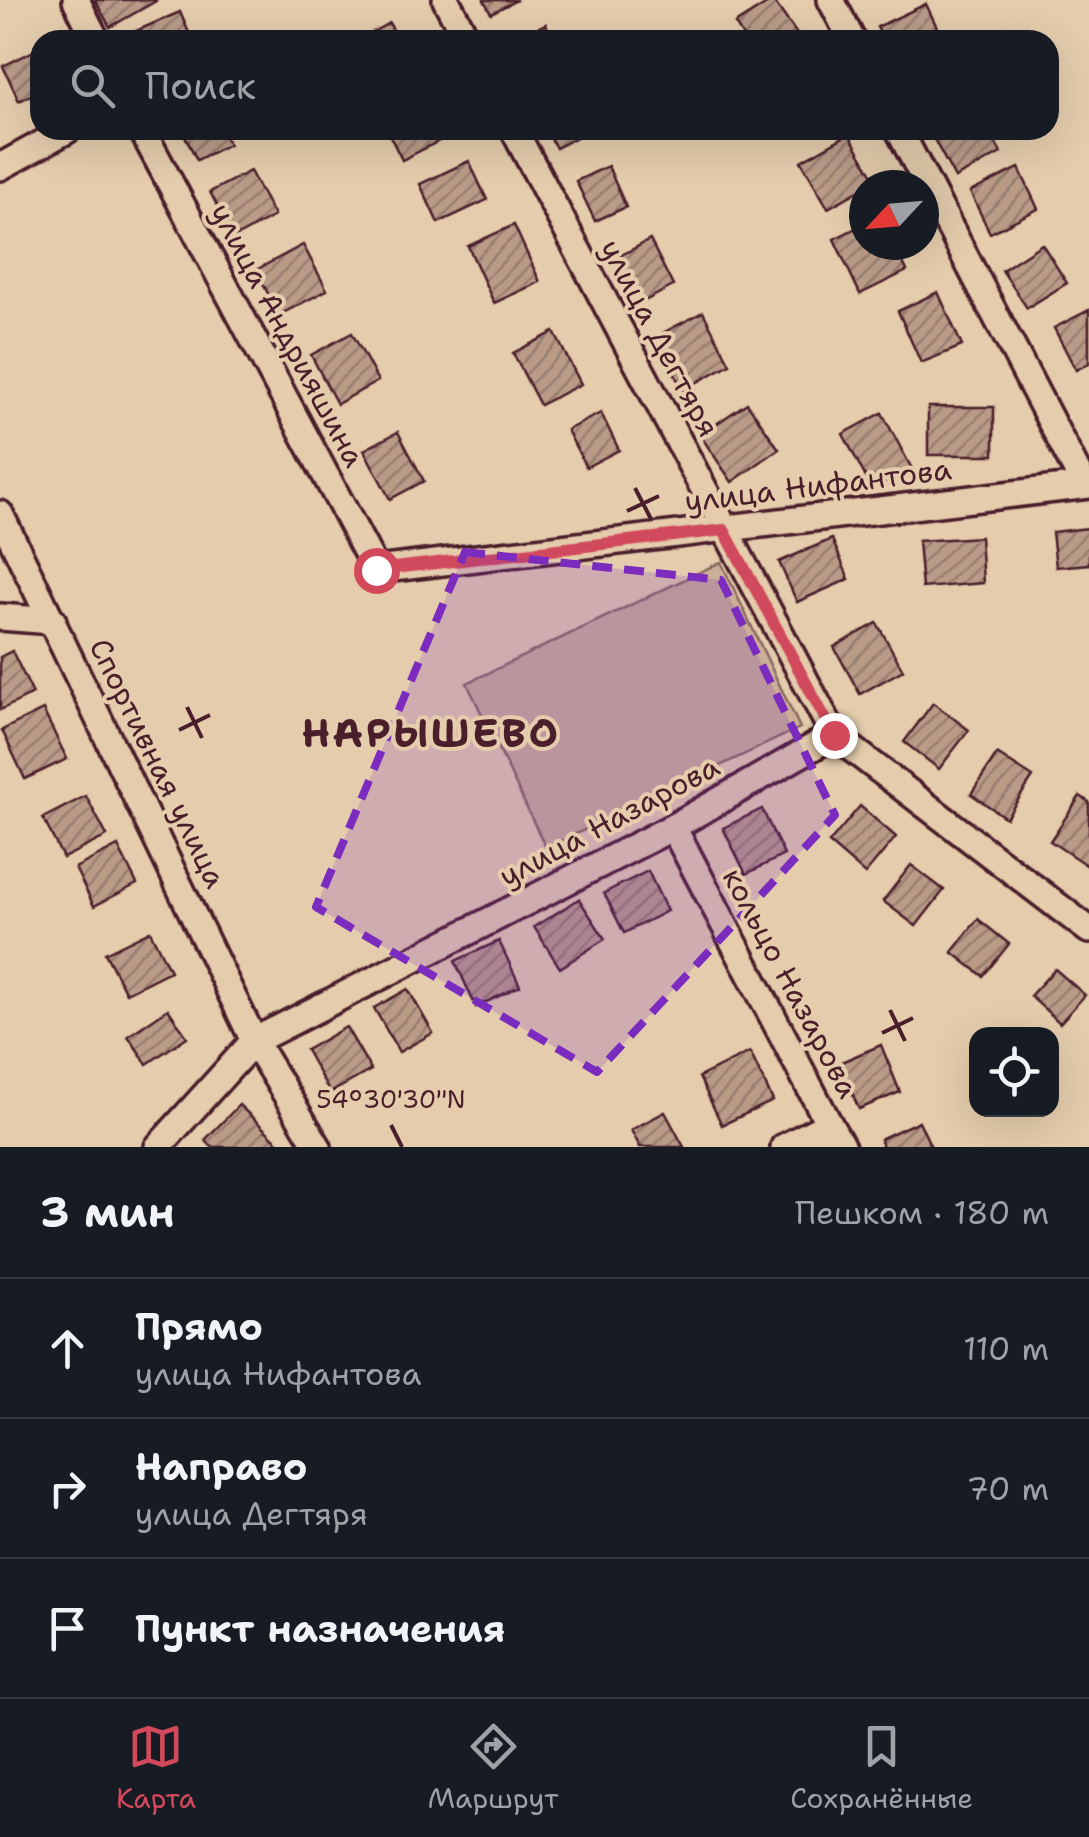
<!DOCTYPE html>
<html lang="ru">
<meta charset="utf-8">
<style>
body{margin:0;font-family:"Shantell Sans",sans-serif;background:#242831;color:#f1f3f6}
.controls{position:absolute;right:30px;bottom:30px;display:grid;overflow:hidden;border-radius:20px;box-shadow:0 10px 40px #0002}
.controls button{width:90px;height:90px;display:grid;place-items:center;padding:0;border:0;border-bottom:2px solid #363941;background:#171b24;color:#f1f3f6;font:50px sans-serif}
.compass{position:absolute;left:849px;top:170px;width:90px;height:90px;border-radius:50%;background:#171b24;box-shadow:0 10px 40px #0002;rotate:244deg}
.stop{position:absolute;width:30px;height:30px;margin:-22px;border:8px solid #d1495b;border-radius:50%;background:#fff}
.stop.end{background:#d1495b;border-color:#fff;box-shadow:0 2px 10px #0008}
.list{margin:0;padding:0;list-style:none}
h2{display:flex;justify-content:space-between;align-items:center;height:130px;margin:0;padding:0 40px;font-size:42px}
h2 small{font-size:32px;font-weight:400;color:#9ea1a6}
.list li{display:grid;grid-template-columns:65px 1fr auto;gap:30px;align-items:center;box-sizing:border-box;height:140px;padding:0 40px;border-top:2px solid #363941}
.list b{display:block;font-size:38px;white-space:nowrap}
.list p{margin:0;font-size:32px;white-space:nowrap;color:#9ea1a6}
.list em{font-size:32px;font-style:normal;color:#9ea1a6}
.icon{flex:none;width:55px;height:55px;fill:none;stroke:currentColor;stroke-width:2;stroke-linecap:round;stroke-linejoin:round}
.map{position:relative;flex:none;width:1089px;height:1147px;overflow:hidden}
.search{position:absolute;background:#171b24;box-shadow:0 10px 40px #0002;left:30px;right:30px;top:30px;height:110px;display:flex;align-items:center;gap:25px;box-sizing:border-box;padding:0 35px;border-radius:30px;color:#9ea1a6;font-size:38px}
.sheet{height:550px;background:#171b24}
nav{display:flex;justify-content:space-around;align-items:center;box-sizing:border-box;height:140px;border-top:2px solid #363941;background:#171b24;font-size:28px;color:#9ea1a6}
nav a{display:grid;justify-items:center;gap:5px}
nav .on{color:#d1495b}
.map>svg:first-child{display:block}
.grass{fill:#cbb097;stroke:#8a6861;stroke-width:2.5}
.building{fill:url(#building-hatch);stroke:#4a1f2b;stroke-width:2.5}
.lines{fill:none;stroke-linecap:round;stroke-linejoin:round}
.minor-casing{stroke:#4a1f2b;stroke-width:32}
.minor{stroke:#e4ccac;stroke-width:25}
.route{stroke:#d1495b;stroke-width:12}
.marked{fill:#7b2cbf;fill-opacity:0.2;stroke:#7b2cbf;stroke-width:8;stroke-dasharray:20 12;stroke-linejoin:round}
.ticks{fill:none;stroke:#4a1f2b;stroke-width:4}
.labels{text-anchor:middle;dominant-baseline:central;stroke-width:8;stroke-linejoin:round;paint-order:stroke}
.street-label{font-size:30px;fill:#4a1f2b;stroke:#e4ccac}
.district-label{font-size:40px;font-weight:bold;letter-spacing:2.5px;fill:#4a1f2b;stroke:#e4ccac}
.ticks-label{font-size:25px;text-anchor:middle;fill:#4a1f2b;stroke:#e4ccac;stroke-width:8;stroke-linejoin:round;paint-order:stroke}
</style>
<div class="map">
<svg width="1089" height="1147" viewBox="0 0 1089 1147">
<defs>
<pattern id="building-hatch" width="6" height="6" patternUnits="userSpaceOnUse" patternTransform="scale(2.5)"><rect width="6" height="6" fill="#b99b88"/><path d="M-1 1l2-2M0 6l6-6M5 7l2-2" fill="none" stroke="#987e6f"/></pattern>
</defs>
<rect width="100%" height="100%" fill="#e4ccac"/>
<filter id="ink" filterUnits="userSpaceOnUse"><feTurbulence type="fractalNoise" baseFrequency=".01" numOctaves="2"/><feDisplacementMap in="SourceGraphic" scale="20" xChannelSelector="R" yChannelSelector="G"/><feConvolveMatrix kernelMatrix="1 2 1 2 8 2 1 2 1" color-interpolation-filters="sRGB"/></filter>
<g filter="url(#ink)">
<path class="grass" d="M721,562L800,728L546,848L467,683Z"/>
<g class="building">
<path d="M95,0H156V1L110,27Z"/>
<path d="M484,0H517L491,13Z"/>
<path d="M773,0L801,40H745L735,24Z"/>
<path d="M926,4L943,40H884L877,27Z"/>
<path d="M180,12L192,40H140L136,31Z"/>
<path d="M389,23L399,40H359Z"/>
<path d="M546,24L553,40H510Z"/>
<path d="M40,48V91L19,101L3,66Z"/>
<path d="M182,130H221L229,144L197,160Z"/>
<path d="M387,130H446L449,136L402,160Z"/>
<path d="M546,130H590L556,148Z"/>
<path d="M929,130H989L1001,153L955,178Z"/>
<path d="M849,134L876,181L828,208L801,161Z"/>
<path d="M469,161L487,200L438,223L420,184Z"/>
<path d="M608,166L626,207L595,221L576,181Z"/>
<path d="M1019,168L1038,209L990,233L970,192Z"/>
<path d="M250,171L274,216L234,238L210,192Z"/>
<path d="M864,224V245H895L907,271L860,294L834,239Z"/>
<path d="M514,225L540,282L494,303L468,246Z"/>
<path d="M650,240L673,286L637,305L614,259Z"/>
<path d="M1042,244L1067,283L1027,308L1002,270Z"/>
<path d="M303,245L327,290L279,315L256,270Z"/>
<path d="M938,292L962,346L921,363L898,311Z"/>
<path d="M1089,310V363L1076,370L1054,328Z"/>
<path d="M703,312L730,364L683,390L655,337Z"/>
<path d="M554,332L581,384L540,405L513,353Z"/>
<path d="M352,333L378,381L337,404L311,355Z"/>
<path d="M747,403L779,449L732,482L700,435Z"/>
<rect x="928" y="407" width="66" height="48"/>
<path d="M601,413L619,450L586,467L567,430Z"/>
<path d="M882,413L912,469L872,489L843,434Z"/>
<path d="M398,432L424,481L390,499L364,450Z"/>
<path d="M1089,528V564L1056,567L1052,532Z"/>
<path d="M980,537L983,583L922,588L918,541Z"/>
<path d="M832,539L849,579L797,602L779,562Z"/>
<path d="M877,623L903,670L860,694L834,647Z"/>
<path d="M12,651L33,694L0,710V657Z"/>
<path d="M933,703L969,730L939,769L904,742Z"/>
<path d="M43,710L67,759L25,779L2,730Z"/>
<path d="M997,754L1033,777L1006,818L971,794Z"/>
<path d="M86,796L107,836L63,858L43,818Z"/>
<path d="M1080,796L1089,802V867L1050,841Z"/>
<path d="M860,806L896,837L865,874L829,843Z"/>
<path d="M762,809L784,855L746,874L723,828Z"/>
<path d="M118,846L137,884L94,906L75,868Z"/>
<path d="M911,865L944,890L916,926L883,901Z"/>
<path d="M648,871L667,911L624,933L604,893Z"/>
<path d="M579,899L605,939L560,968L534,927Z"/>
<path d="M978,919L1009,944L983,976L952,952Z"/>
<path d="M150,931L170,971L126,993L105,953Z"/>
<path d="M499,941L520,986L476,1007L455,961Z"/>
<path d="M1055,969L1085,995L1060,1023L1030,996Z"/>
<path d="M408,989L433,1033L399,1052L374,1008Z"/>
<path d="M168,1009L187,1037L147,1064L128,1036Z"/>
<path d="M346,1027L371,1070L330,1093L306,1050Z"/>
<path d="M881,1045L900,1092L859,1109L839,1063Z"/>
<path d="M750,1052L773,1101L722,1125L699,1077Z"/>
<path d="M239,1105L277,1141L271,1147H212L205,1140Z"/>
<path d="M665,1112L684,1147H640L631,1130Z"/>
<path d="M919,1121L931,1147H883L880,1139Z"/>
</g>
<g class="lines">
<defs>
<g id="minor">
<path d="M76,0L96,40"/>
<path d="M446,0L467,40"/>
<path d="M831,0L852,40"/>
<path d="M142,130L376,570L1089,485"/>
<path d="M514,130L834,735"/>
<path d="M899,130L1084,485"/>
<path d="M0,167L67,130"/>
<path d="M0,514L254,1041L318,1147"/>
<path d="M0,617L53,621"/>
<path d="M673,827L829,1124L784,1147"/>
<path d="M829,1124L842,1147"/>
<path d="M158,1147L254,1041L673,827L834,735L1089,930"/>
</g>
</defs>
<use href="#minor" class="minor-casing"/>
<use href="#minor" class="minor"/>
</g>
</g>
<g class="lines" filter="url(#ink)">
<path class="route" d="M376,570L724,530L834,735"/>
</g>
<path class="marked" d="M465,552L721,580L835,815L597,1072L316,907Z"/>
<path class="ticks" d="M635,488L651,519M627,511L659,496M187,707L202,738M179,730L210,715M890,1010L905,1041M882,1033L913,1018M391,1125L402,1147"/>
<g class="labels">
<g class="street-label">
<text transform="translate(288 335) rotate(62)">улица Андрияшина</text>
<text transform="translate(660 338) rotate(62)">улица Дегтяря</text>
<text transform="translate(818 485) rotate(-7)">улица Нифантова</text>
<text transform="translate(158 763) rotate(64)">Спортивная улица</text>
<text transform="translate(609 821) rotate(-28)">улица Назарова</text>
<text transform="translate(791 983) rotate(62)">кольцо Назарова</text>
</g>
<g class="district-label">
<text x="431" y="733">НАРЫШЕВО</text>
</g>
</g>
<g class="ticks-label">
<text x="391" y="1108">54°30'30"N</text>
</g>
</svg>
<div class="controls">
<button><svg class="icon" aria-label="locate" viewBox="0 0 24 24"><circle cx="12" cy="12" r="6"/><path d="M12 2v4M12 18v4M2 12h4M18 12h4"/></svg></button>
</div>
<svg class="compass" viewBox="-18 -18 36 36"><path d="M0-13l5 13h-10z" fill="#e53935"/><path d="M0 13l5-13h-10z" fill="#9ea1a6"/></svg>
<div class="stop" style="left:376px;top:570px"></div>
<div class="stop end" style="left:834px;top:735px"></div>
<div class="search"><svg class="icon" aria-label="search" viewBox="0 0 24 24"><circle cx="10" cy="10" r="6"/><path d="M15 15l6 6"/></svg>Поиск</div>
</div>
<section class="sheet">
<h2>3 мин<small>Пешком · 180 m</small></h2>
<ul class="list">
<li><svg class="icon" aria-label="ahead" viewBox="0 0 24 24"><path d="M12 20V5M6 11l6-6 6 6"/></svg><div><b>Прямо</b><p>улица Нифантова</p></div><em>110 m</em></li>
<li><svg class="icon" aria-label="right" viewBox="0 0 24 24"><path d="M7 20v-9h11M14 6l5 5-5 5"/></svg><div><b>Направо</b><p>улица Дегтяря</p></div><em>70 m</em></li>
<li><svg class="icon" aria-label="arrive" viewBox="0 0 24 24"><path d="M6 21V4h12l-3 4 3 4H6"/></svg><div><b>Пункт назначения</b></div></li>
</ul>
</section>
<nav>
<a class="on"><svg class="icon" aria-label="map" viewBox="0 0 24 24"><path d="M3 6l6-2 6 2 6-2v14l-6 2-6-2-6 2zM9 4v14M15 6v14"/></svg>Карта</a>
<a><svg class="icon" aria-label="directions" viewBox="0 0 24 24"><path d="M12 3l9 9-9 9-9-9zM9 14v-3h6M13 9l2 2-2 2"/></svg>Маршрут</a>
<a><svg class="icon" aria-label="saved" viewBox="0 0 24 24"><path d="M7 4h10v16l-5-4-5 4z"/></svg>Сохранённые</a>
</nav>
